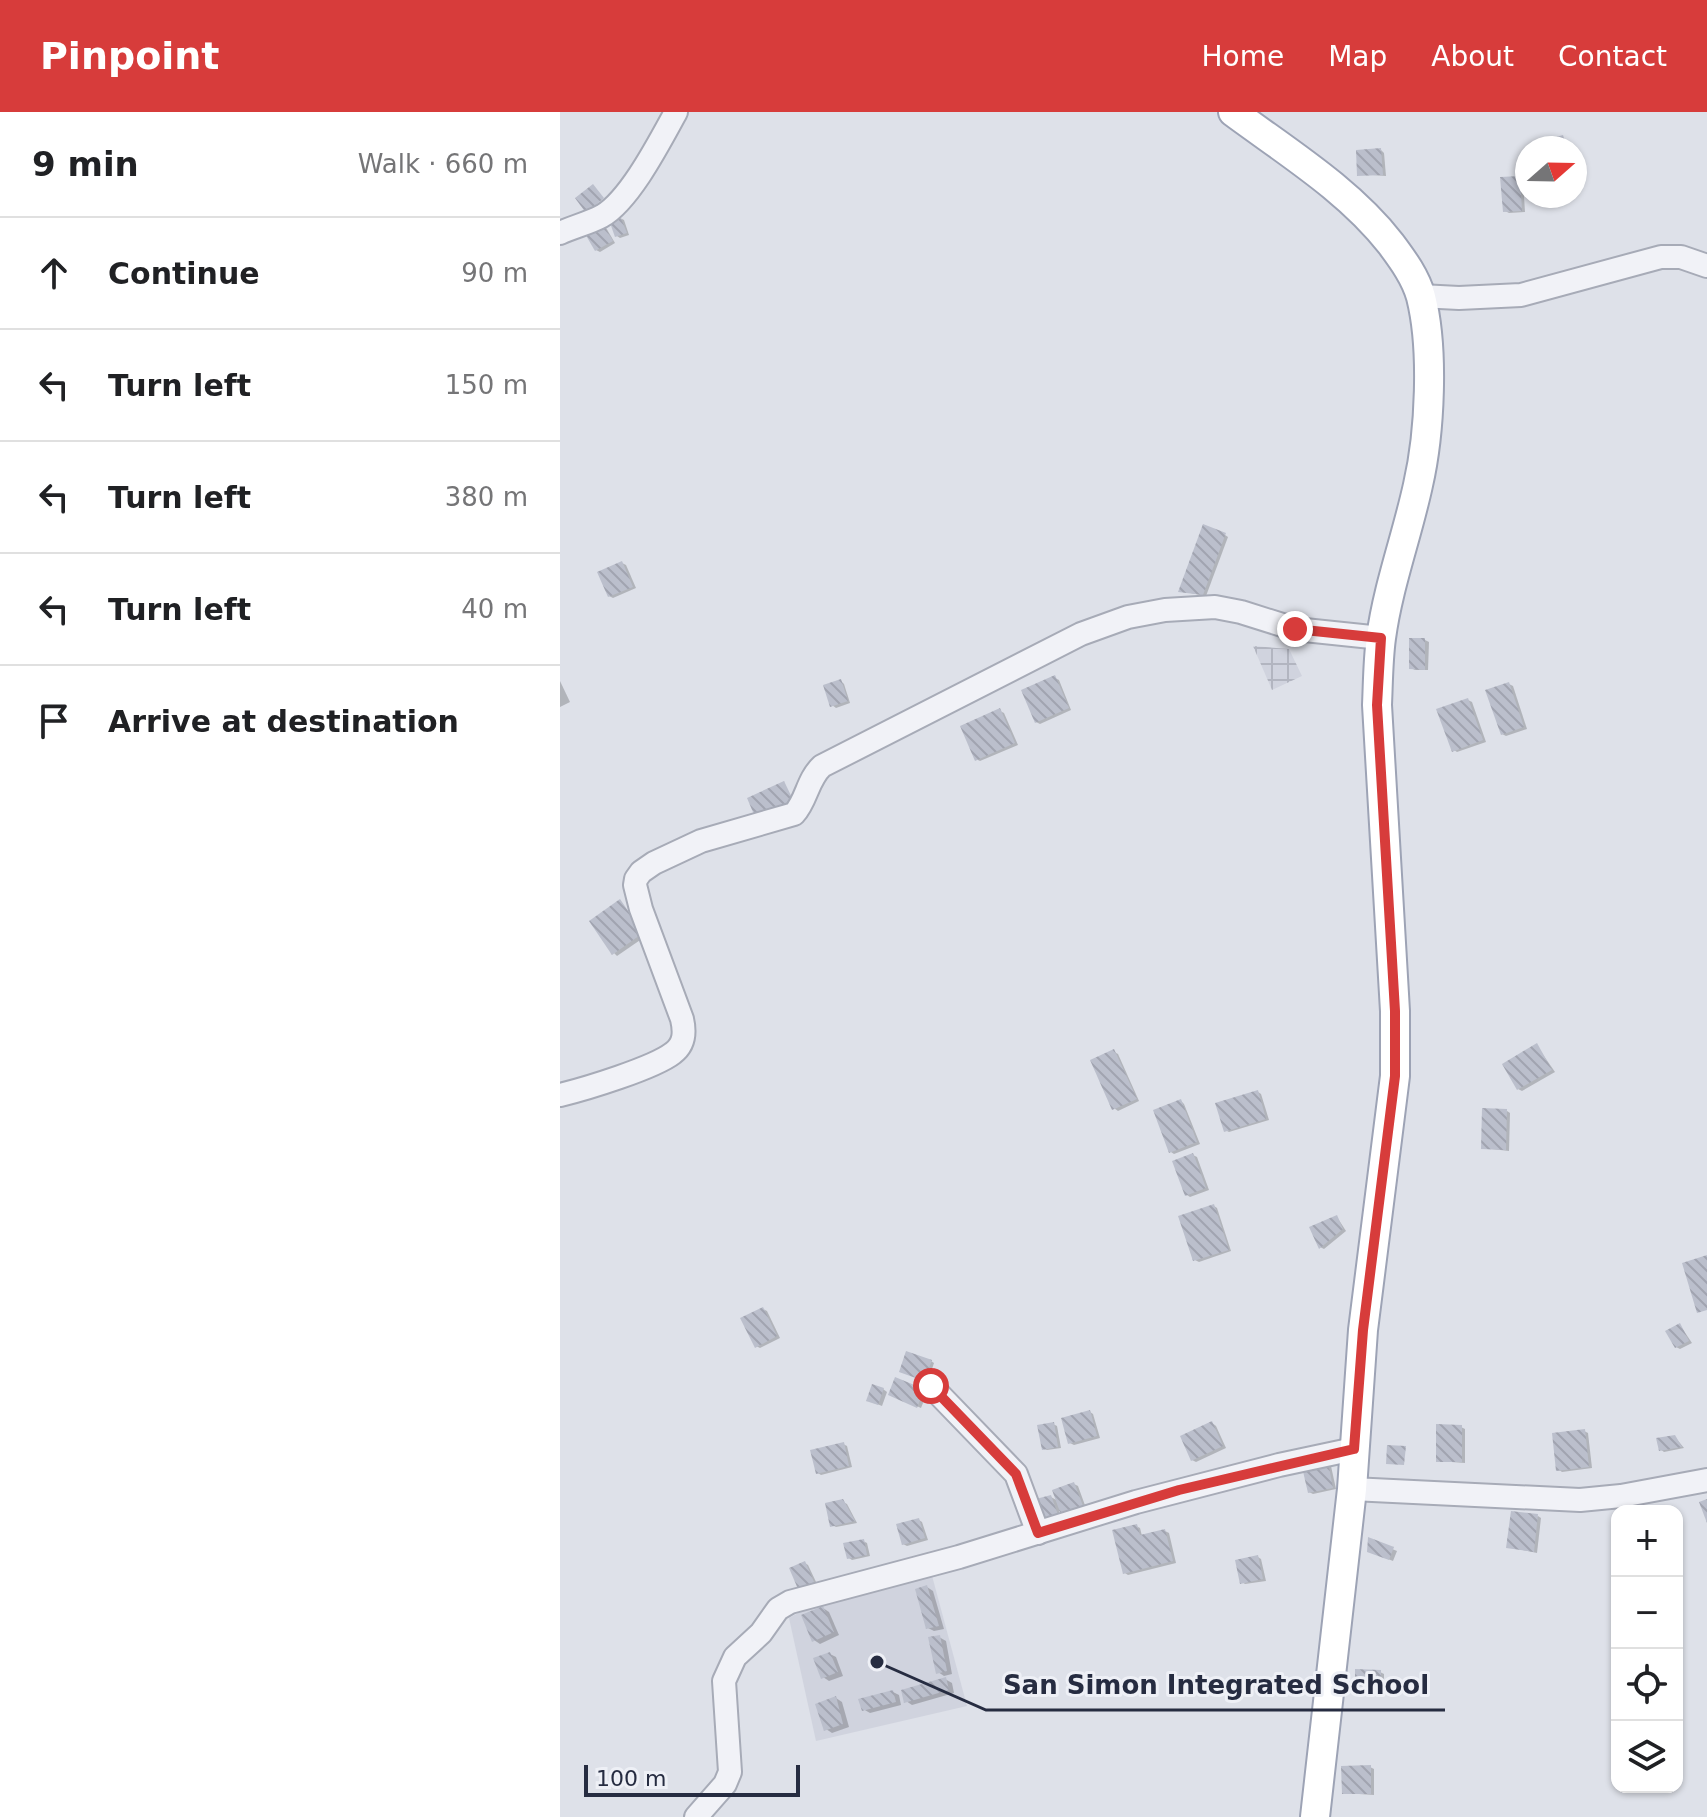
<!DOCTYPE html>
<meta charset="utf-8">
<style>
body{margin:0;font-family:"DejaVu Sans",sans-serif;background:#f2f2f2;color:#202124}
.controls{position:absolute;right:24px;bottom:24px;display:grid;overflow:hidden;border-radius:16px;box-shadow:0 2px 6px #0004}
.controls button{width:72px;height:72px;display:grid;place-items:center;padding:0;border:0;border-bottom:2px solid #e0e0e0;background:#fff;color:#202124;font:40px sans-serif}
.compass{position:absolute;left:955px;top:24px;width:72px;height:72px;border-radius:50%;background:#fff;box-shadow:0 2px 6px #0004;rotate:70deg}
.scale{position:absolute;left:24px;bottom:20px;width:216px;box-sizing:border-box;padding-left:8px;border:4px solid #262c41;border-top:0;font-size:22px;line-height:28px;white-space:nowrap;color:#262c41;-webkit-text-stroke:6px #eef0f6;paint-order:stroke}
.stop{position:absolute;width:24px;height:24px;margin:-18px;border:6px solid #d73c3b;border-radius:50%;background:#fff}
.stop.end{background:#d73c3b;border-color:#fff;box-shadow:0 2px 8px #0008}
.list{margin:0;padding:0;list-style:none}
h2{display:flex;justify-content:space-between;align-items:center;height:104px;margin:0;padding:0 32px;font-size:34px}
h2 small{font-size:26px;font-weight:400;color:#757577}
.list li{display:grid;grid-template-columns:52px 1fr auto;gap:24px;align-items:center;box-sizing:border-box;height:112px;padding:0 32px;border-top:2px solid #e0e0e0}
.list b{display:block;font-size:30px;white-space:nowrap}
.list em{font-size:26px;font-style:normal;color:#757577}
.icon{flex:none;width:44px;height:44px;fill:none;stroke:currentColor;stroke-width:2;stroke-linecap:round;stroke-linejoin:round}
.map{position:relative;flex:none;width:1147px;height:1705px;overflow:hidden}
header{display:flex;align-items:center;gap:48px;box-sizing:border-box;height:112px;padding:0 40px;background:#d73c3b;color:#fff}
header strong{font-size:38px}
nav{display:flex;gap:44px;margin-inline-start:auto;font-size:28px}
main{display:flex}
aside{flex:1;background:#fff}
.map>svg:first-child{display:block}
.built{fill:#d0d3de}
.industrial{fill:url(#industrial-grid)}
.shadow{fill:#0003}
.building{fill:url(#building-back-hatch)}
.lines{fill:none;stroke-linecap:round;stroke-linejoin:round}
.minor-casing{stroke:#a7abb7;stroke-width:26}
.major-casing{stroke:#9da3b5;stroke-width:32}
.minor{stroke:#f1f2f7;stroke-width:22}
.major{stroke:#fff;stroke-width:28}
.route{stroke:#d73c3b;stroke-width:10}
.leader{fill:none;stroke:#262c41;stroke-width:3}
.callout-dot{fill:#262c41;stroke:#eef0f6;stroke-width:3}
.callout-label{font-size:26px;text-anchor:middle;font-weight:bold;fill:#262c41;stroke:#eef0f6;stroke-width:6;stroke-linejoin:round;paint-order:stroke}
</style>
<header>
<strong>Pinpoint</strong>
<nav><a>Home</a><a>Map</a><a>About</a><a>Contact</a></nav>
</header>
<main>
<aside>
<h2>9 min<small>Walk · 660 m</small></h2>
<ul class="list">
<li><svg class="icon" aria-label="ahead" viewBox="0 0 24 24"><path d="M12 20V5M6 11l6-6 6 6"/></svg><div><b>Continue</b></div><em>90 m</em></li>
<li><svg class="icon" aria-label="left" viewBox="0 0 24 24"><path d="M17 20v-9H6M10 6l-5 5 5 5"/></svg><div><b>Turn left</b></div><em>150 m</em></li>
<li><svg class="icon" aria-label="left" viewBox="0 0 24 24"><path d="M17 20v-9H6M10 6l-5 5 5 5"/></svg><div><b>Turn left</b></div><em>380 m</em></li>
<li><svg class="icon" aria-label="left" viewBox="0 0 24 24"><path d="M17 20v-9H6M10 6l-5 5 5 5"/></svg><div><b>Turn left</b></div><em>40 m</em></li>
<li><svg class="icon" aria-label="arrive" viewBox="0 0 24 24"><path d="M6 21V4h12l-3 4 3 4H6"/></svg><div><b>Arrive at destination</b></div></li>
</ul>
</aside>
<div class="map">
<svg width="1147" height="1705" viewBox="0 0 1147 1705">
<defs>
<pattern id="industrial-grid" width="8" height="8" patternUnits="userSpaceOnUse" patternTransform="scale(2)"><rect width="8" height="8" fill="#d0d3de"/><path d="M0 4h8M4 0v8" fill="none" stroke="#b2b5c0"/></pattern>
<pattern id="building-back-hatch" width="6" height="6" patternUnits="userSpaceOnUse" patternTransform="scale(2)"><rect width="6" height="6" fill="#bbbfcc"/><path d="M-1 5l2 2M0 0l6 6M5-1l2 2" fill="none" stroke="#a1a4b0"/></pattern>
</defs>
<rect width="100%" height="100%" fill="#dee1e9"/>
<path class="built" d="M371,1460L407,1594L256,1629L229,1506L251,1494Z"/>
<path class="industrial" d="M693,534L729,537L742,564L712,578Z"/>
<g class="shadow">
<path d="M821,38L824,41L826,64L799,62Z"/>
<path d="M959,66L963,68L965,100L949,101L945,99Z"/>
<path d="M60,106L64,108L69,123L60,126L57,124Z"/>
<path d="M45,114L55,131L40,140L36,138Z"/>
<path d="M665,423L668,425L646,484L620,479Z"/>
<path d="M62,451L66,453L76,476L53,486L49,484Z"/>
<path d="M865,528L869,530L868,558H855L851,556Z"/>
<path d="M495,566L499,568L511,598L480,612L476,610Z"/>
<path d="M0,569L10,590L0,595Z"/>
<path d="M281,569L284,572L290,591L276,596L272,593Z"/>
<path d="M949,572L953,574L967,617L946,624L942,622Z"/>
<path d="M908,588L912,590L926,630L897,640L894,638Z"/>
<path d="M440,599L444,601L458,633L420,649L416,647Z"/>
<path d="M60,789L86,824L57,844L54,841Z"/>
<path d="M977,934L995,960L962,979L958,977Z"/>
<path d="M554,940L558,942L579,989L558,999L554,996Z"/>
<path d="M698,980L701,982L709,1008L669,1020L665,1018Z"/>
<path d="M621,989L624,992L640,1032L614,1042L611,1040Z"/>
<path d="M947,999L950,1001L949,1039L923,1036Z"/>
<path d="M633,1043L637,1045L649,1078L630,1085L627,1083Z"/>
<path d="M654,1094L657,1096L671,1139L639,1150L635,1148Z"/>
<path d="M777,1105L786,1119L764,1137L760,1135Z"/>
<path d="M203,1197L207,1199L220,1226L200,1236L196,1234Z"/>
<path d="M1120,1213L1132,1231L1120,1237L1116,1235Z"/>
<path d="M371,1249L374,1251L368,1269L345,1261Z"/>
<path d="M336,1267L367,1281L361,1296L330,1282Z"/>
<path d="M323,1277L327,1280L322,1294L312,1290Z"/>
<path d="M530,1300L533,1302L540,1326L514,1333L510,1331Z"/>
<path d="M652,1311L656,1314L666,1336L636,1350L632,1348Z"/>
<path d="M493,1312L497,1314L501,1336L487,1338L483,1336Z"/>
<path d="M901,1315L905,1317V1351L878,1349Z"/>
<path d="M1024,1319L1028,1321L1032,1356L1002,1360L998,1357Z"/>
<path d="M1115,1325L1124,1336L1104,1340L1100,1337Z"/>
<path d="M283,1332L287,1334L292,1355L261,1363L258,1361Z"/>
<path d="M767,1352L771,1354L776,1377L753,1382L749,1380Z"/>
<path d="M514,1372L518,1374L526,1396L506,1403L499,1399L500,1405L484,1410L491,1385L498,1389Z"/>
<path d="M283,1390L287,1392L297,1411L276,1415L272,1413Z"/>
<path d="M978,1404L981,1406L977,1441L948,1435Z"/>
<path d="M359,1408L362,1410L368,1428L347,1434L343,1432Z"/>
<path d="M576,1414L580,1416L582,1424L605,1419L609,1421L616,1451L568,1463L565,1461Z"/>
<path d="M810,1428L837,1439L833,1449L813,1441Z"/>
<path d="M303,1429L307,1431L310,1444L292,1448L289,1446Z"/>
<path d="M698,1445L701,1447L706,1469L685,1472L682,1470Z"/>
<path d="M245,1451L248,1453L257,1472L243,1478L239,1476Z"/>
<path d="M367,1475L373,1479L384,1517L374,1519L368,1516Z"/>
<path d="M263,1496L269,1500L279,1523L260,1532L254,1528Z"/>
<path d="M379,1525L386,1529L392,1562L384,1564L378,1560Z"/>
<path d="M270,1542L276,1545L283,1564L269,1569L263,1565Z"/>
<path d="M820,1560L824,1562V1576L797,1573Z"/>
<path d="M385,1567L392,1571L394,1581L352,1593L346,1589Z"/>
<path d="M333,1580L339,1583L341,1593L310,1601L303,1597Z"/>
<path d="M276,1586L282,1590L289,1615L272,1621L266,1617Z"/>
<path d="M810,1655L814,1657V1683L784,1681Z"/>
</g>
<g class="building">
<path d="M1003,23L1007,36H971L970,33Z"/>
<path d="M821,36L823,63L797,64L796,38Z"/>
<path d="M960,64L962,99L943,100L940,65Z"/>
<path d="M33,72L44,86L26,101L15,86Z"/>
<path d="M60,104L67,121L55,125L49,108Z"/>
<path d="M41,109L53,129L35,139L24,120Z"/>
<path d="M643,412L666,421L643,483L618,480Z"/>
<path d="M62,449L73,475L48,485L37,460Z"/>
<path d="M849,526H865V558L849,557Z"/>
<path d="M495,563L509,596L475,611L461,578Z"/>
<path d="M281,567L288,589L270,595L263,573Z"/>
<path d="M949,570L964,615L941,623L925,578Z"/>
<path d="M908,586L923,628L892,640L876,597Z"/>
<path d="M440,596L455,631L415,649L400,614Z"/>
<path d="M224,669L236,694L198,712L187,686Z"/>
<path d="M60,787L83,821L52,843L29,809Z"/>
<path d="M977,931L992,958L957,978L942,952Z"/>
<path d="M554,937L577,987L552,998L530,948Z"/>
<path d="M698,978L706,1007L664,1020L655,991Z"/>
<path d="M621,987L637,1030L609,1041L593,998Z"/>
<path d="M922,996L947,997L946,1038L921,1037Z"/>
<path d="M633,1041L646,1076L625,1084L612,1049Z"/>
<path d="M654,1092L669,1138L633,1149L618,1104Z"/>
<path d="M777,1103L783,1117L759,1137L749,1115Z"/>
<path d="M1147,1143V1198L1137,1201L1122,1151Z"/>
<path d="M203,1195L217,1224L195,1236L180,1206Z"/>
<path d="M1120,1211L1129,1229L1115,1236L1105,1219Z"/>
<path d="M346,1239L372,1248L364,1269L339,1260Z"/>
<path d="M335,1265L364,1277L357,1296L328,1283Z"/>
<path d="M312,1272L324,1276L318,1293L306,1289Z"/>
<path d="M530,1298L537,1324L508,1332L501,1306Z"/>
<path d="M652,1309L663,1334L631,1349L620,1324Z"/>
<path d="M494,1310L498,1335L482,1338L477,1313Z"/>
<path d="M876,1312L902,1313V1350H876Z"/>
<path d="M1025,1317L1029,1355L996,1359L992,1321Z"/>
<path d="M1115,1323L1122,1335L1099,1339L1096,1326Z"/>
<path d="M284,1330L289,1354L256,1362L250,1338Z"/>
<path d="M827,1333L846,1334L844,1353L826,1352Z"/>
<path d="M768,1350L773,1376L748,1381L742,1355Z"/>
<path d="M514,1370L523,1394L501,1403L492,1378Z"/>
<path d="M491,1383L498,1403L478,1409L472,1388Z"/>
<path d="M283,1387L295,1409L270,1415L265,1391Z"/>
<path d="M1147,1387V1411L1139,1390Z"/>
<path d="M951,1399L978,1402L974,1440L946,1436Z"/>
<path d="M359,1406L365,1426L342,1433L336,1412Z"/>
<path d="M577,1412L580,1423L605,1417L613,1449L563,1462L552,1418Z"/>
<path d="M808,1425L834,1435L829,1448L807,1440Z"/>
<path d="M304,1427L307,1443L287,1447L283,1431Z"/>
<path d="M698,1443L703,1467L680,1472L675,1448Z"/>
<path d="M245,1449L254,1470L238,1477L229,1456Z"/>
<path d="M367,1473L379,1514L366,1517L355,1477Z"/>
<path d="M263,1494L274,1520L252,1530L241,1503Z"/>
<path d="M380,1523L387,1559L376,1562L368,1525Z"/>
<path d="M270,1540L278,1560L261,1567L253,1546Z"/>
<path d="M795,1557L821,1558V1575L795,1574Z"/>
<path d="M386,1565L389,1578L344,1591L341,1578Z"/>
<path d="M333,1578L336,1590L302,1599L298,1587Z"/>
<path d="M276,1584L283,1612L264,1619L255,1592Z"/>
<path d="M811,1653V1682H782L781,1654Z"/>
</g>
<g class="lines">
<defs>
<g id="minor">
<path d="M0,121C13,115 29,111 42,104C70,88 100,29 116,0"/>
<path d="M860,184L899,186L961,183L1101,145H1121L1147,154"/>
<path d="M0,983C25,977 94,956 113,941C125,932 125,920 122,907L81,797L75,773L76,767L81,760L94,751L141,729L234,702C247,688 247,668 262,654L521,522L568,505L605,498L655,495L681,500L735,517L821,526"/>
<path d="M371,1274L456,1362L478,1421"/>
<path d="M792,1377L1020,1388L1061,1384L1147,1368"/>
<path d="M136,1705L165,1672L170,1660L164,1569L175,1545L201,1521L218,1497L230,1490L399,1445L576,1390L719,1353L794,1337"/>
</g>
<path id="major" d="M673,0C727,40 789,78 831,132C843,148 856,166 861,185C874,237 870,321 858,373C847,424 828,474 821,526C818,548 818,571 817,593L835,899V964L803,1218L792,1377L755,1705"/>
</defs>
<use href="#minor" class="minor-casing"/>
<use href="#major" class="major-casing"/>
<use href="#minor" class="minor"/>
<use href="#major" class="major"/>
</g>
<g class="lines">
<path class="route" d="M371,1274L456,1362L478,1421L619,1378L794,1337L803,1218L835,964V899L817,593L821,526L735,517"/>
</g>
<path class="leader" d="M317 1550L426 1598H885"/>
<circle class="callout-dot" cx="317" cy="1550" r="8"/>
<g class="callout-label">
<text x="656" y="1582">San Simon Integrated School</text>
</g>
</svg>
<div class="controls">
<button>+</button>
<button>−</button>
<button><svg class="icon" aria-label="locate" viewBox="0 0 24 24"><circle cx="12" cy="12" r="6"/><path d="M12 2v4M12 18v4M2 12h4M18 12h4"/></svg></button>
<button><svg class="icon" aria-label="layers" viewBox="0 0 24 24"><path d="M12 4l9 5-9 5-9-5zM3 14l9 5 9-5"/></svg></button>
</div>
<svg class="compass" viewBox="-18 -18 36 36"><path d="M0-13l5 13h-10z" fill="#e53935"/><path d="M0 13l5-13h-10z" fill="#757577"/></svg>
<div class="scale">100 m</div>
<div class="stop" style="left:371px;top:1274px"></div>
<div class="stop end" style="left:735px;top:517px"></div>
</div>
</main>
